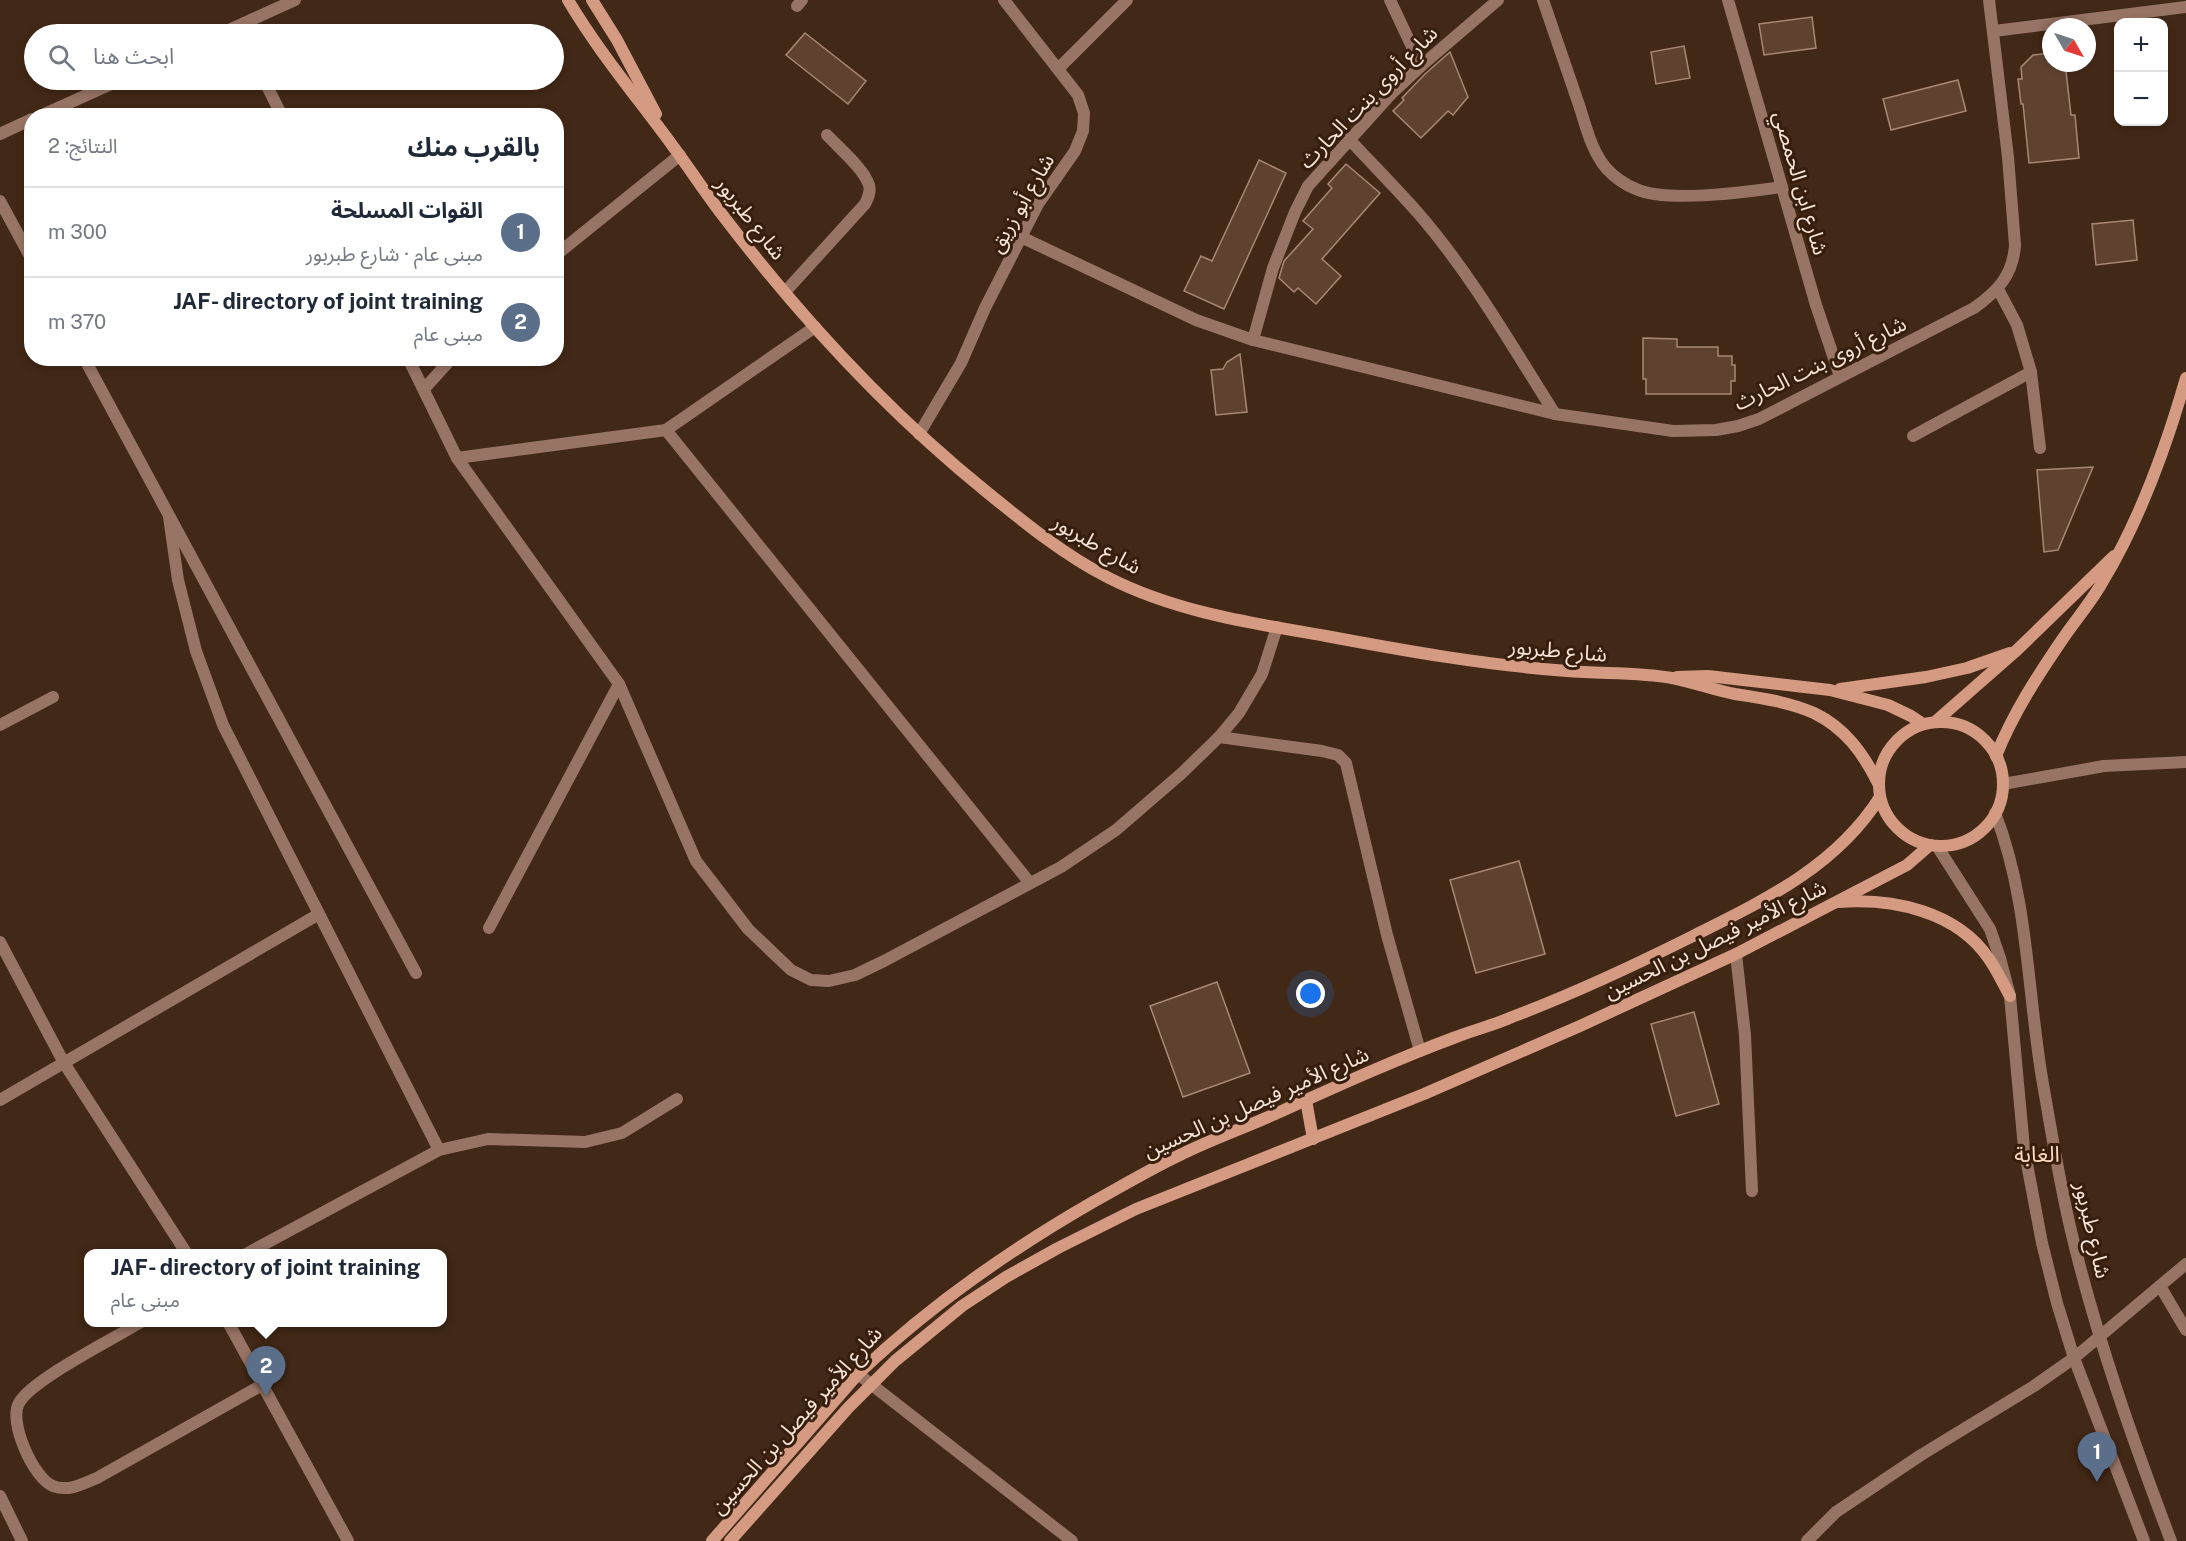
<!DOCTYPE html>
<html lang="ar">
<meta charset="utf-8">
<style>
body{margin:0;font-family:"Public Sans","Noto Sans Arabic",sans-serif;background:#f2f2f3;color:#1f2937;direction:rtl}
.controls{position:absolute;right:18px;top:18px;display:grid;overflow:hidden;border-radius:12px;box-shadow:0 3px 9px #0003}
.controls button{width:54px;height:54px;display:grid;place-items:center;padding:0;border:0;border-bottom:2px solid #e0e1e3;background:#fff;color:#1f2937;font:30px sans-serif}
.compass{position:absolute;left:2042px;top:18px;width:54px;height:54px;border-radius:50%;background:#fff;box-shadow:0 3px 9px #0003;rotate:129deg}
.you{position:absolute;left:1311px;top:994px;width:21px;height:21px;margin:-15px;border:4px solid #fff;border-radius:50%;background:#1a73e8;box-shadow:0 0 0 9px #1a73e833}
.badge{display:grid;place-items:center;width:39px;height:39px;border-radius:50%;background:#db2777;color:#fff;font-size:20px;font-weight:700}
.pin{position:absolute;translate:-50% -50px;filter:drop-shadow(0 2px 3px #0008)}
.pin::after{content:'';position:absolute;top:32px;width:21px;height:18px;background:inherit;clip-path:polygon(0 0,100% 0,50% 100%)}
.popup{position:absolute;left:84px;top:1249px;width:363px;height:78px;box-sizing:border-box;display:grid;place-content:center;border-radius:12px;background:#fff;filter:drop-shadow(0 2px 4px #0005);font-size:20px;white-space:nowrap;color:#747a83}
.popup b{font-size:22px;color:#1f2937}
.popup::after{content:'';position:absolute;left:50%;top:100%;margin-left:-12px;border:12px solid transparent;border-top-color:#fff}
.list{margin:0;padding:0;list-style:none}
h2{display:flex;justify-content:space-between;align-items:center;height:78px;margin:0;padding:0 24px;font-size:26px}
h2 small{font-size:20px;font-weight:400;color:#747a83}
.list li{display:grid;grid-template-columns:39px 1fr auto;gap:18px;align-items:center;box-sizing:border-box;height:90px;padding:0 24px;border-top:2px solid #e0e1e3}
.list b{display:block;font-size:22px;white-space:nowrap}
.list p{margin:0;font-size:20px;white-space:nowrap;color:#747a83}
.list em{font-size:20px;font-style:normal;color:#747a83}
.icon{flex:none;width:33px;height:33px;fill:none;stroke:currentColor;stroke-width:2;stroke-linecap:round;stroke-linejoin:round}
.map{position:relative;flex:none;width:2186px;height:1541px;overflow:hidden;direction:ltr}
.search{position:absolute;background:#fff;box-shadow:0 3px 9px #0003;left:24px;top:24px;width:540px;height:66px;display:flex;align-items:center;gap:15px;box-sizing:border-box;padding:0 21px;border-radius:33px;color:#747a83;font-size:22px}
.panel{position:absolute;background:#fff;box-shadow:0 3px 9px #0003;left:24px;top:108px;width:540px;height:258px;border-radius:24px;direction:rtl}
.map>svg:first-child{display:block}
.building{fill:#5e412f;stroke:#a88873;stroke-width:1.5}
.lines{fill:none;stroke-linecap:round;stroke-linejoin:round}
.lane{stroke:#987465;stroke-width:12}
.street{stroke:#987465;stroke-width:12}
.secondary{stroke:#d49a82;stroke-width:12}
.labels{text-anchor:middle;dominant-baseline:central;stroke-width:6;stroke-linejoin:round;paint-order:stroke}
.street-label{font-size:21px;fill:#f6e5d9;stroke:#371e0c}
.neighbourhood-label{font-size:22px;fill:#fbd9c2;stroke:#371e0c}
</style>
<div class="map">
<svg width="2186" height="1541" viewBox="0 0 2186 1541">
<rect width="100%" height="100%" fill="#422816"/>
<g class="building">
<path d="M1812,17L1816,48L1764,55L1759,24Z"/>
<path d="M805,33L866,81L848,104L786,55Z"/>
<path d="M1684,46L1690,78L1656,84L1651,52Z"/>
<path d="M1450,52L1468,97L1453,115L1448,111L1421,138L1393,111L1404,100L1402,98L1425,74Z"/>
<path d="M2051,53V63H2065L2071,115H2075L2079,158L2029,163L2023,104H2021L2018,79H2022L2021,67L2033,55Z"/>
<path d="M1958,80L1966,111L1891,130L1883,99Z"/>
<path d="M1259,160L1286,173L1224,309L1184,291L1201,256L1212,261Z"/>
<path d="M1346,164L1380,193L1322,259L1341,276L1316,304L1298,288L1294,292L1279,278L1284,261L1313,229L1303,221L1332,188L1328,184Z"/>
<path d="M2133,220L2137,260L2096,265L2092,224Z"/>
<path d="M1643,338L1677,339V347H1718V356H1732V365H1735V381H1731V394H1646V379H1643Z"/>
<path d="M1240,354L1247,412L1216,415L1211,370L1223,369L1227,362Z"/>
<path d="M2093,467L2058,550L2044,552L2037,470Z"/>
<path d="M1519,861L1545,954L1476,973L1450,880Z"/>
<path d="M1217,982L1250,1073L1183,1097L1150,1006Z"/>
<path d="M1694,1012L1719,1104L1676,1116L1651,1024Z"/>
</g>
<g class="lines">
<g class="lane">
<path d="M797,6L802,0"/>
<path d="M169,517L178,580L196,651L223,725L439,1150"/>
<path d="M0,725L53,697"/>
<path d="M2003,784L2104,766L2186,762"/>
<path d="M0,942L64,1063L187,1254"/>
<path d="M0,1100L319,914"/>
<path d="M246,1254L439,1150L488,1139L585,1142L622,1133L677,1099"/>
<path d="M141,1322C115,1338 31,1380 19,1403C8,1422 34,1479 53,1486C68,1492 83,1484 97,1478L262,1385"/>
<path d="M228,1322L348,1541"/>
</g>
<g class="street">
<path d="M1390,0L1421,66"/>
<path d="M1543,0C1555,35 1567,70 1579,105C1586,126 1591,150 1606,168C1613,176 1625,185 1636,189C1666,203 1748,192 1782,187"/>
<path d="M1728,0L1816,305L1840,376"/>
<path d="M1994,31L2186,7"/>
<path d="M220,34L295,0"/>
<path d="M1058,69L1127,0"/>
<path d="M264,80L282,116"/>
<path d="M40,116L120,80"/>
<path d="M0,134L32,119"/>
<path d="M1349,139C1372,164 1396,188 1418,213C1471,274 1512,346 1555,414"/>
<path d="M0,201L32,260"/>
<path d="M1021,237L1196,320L1253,340L1555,414L1673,431L1716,430L1738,426L1759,419L1974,308C1998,291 2013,275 2015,245L2008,157L1989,0"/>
<path d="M556,255L680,155"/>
<path d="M1998,289L2017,325L2031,372L2040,448"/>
<path d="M785,292L865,204C868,198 871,192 869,185C864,169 839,148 827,135"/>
<path d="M1253,340L1273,268L1295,212L1308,186L1392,93L1421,66L1498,0"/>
<path d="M84,358L416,973"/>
<path d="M408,358L457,458L619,684L696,861L748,929L791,970L811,980L829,981L855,975L884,961L1061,867L1116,830L1182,773L1219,737L1239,713L1262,674L1277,627"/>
<path d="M424,389L452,358"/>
<path d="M666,430L1030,883"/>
<path d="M919,434L961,363L985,308L1038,204L1075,151L1083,131L1084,113L1078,95L1004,0"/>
<path d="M1913,436L2031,372"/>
<path d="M457,458L666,430L815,327"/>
<path d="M1219,737L1322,751L1338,755L1346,763L1387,935L1420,1051"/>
<path d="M1995,813C2029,900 2027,993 2043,1084C2052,1135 2060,1186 2072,1235C2097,1339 2133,1441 2171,1541"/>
<path d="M1937,846L1990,929L2000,958L2010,996L2024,1148L2042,1243L2057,1303L2074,1358L2144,1541"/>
<path d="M489,928L619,684"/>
<path d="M1736,954L1745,1035L1752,1191"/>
<path d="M2160,1286L2186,1330"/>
<path d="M858,1374L1072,1541"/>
<path d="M0,1496L22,1541"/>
<path d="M1807,1541L1836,1512L1921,1455L2034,1386L2074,1358L2186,1264"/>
</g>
<g class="secondary">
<path d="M568,0C598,51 637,97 672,145C690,169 706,194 724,217C801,318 889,413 988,493C1025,523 1064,555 1107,577C1175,612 1251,623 1326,636C1406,651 1485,665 1567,671C1600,674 1639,672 1672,678C1693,682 1714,690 1735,694C1761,698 1789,702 1814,713C1845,728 1863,753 1878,783"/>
<path d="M592,0L617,40L656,114"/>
<path d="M1677,677L1708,676L1830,690L1888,705L1911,716L1923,724"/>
<path d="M1840,689L1926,677L1967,668L2010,653"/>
<path d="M1935,722L2017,650L2114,556"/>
<circle cx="1941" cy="784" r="62"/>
<path d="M1996,756C2013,713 2038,675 2064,637C2077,618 2092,601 2103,581C2141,518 2166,448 2186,378"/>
<path d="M1839,902C1892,898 1957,911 1989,959C1997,970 2003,984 2010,996"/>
<path d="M1306,1100L1313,1139"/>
<path d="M712,1541L858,1374C929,1306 1008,1251 1093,1202C1122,1186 1152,1168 1182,1154C1212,1139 1244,1128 1275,1114C1335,1087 1394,1060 1456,1037C1474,1030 1494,1025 1512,1017C1573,994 1633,966 1691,937C1763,901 1836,867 1880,797"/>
<path d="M730,1541L848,1408L895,1361L962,1306L1006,1277L1058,1248L1136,1209L1424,1094L1580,1026L1736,954L1907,865L1930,845"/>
</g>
</g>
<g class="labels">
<g class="street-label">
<text transform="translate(1368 97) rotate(-46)">شارع أروى بنت الحارث</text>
<text transform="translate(1801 183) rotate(74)">شارع ابن الحمصي</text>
<text transform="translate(1021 203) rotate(-60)">شارع أبو زريق</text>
<text transform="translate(751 218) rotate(52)">شارع طبربور</text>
<text transform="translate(1820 363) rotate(-26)">شارع أروى بنت الحارث</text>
<text transform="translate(1097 544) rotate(30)">شارع طبربور</text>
<text transform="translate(1558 650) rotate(5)">شارع طبربور</text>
<text transform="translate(1715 939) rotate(-26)">شارع الأمير فيصل بن الحسين</text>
<text transform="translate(1256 1102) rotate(-24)">شارع الأمير فيصل بن الحسين</text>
<text transform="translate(2093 1230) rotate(77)">شارع طبربور</text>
<text transform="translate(796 1420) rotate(-48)">شارع الأمير فيصل بن الحسين</text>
</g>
<g class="neighbourhood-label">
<text x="2037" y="1154">الغابة</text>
</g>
</g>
</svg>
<div class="controls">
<button>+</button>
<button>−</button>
</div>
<svg class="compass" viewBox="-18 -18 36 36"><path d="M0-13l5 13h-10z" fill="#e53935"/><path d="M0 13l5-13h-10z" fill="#747a83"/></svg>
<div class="you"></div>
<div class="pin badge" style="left:2097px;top:1482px;background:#5c6f8a">1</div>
<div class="pin badge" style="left:266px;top:1396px;background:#5c6f8a">2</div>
<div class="popup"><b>JAF- directory of joint training</b>مبنى عام</div>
<div class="search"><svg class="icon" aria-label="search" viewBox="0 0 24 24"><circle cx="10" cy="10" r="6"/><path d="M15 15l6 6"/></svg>ابحث هنا</div>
<section class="panel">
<h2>بالقرب منك<small>النتائج: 2</small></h2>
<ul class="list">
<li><span class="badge" style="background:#5c6f8a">1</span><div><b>القوات المسلحة</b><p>مبنى عام · شارع طبربور</p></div><em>300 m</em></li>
<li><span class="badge" style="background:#5c6f8a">2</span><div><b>JAF- directory of joint training</b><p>مبنى عام</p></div><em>370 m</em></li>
</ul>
</section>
</div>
